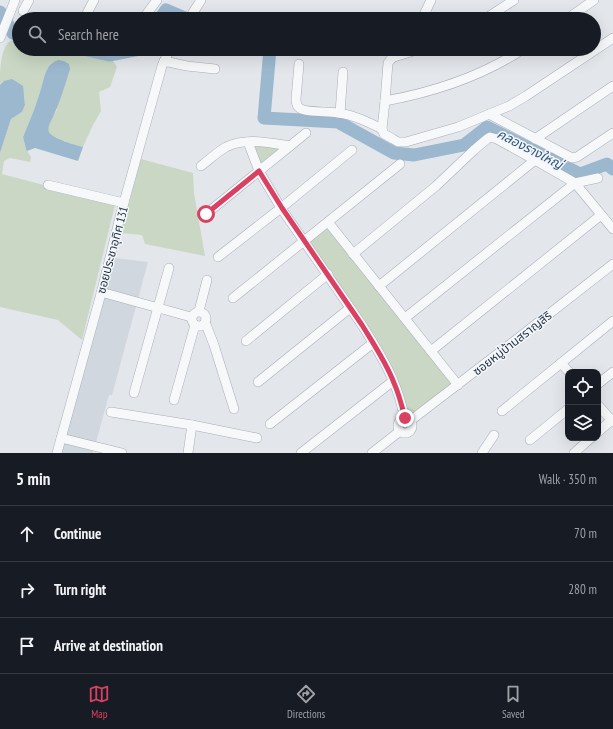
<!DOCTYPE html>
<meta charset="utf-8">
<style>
body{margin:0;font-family:"PT Sans Narrow","Noto Sans Thai",sans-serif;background:#20242c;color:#f1f3f6}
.controls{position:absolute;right:12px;bottom:12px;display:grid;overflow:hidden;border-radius:8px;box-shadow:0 4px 16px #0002}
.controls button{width:36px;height:36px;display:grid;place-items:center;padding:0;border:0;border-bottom:1px solid #363941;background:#171b24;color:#f1f3f6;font:20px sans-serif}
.stop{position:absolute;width:12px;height:12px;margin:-9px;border:3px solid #da4061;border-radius:50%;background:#fff}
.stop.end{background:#da4061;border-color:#fff;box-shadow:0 1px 4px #0008}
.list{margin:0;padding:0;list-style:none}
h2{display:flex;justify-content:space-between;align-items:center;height:52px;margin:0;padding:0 16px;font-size:17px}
h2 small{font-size:13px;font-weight:400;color:#9ea1a6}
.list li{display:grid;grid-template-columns:26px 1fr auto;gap:12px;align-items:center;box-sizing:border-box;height:56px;padding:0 16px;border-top:1px solid #363941}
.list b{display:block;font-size:15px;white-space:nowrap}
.list em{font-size:13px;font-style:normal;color:#9ea1a6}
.icon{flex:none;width:22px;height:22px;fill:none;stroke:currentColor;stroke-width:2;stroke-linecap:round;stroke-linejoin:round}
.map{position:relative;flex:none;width:613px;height:453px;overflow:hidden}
.search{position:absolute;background:#171b24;box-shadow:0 4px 16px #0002;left:12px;right:12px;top:12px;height:44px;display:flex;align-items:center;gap:10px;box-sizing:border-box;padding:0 14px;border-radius:22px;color:#9ea1a6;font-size:15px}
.sheet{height:220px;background:#171b24}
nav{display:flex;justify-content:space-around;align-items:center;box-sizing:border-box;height:56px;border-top:1px solid #363941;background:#171b24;font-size:11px;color:#9ea1a6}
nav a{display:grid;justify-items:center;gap:2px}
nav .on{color:#da4061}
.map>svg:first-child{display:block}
.built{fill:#d1d7df}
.green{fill:#cad7c4}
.water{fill:#9cb8cf}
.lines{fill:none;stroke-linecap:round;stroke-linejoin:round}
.river{stroke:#9cb8cf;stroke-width:13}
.minor-casing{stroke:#a7aeb7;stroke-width:10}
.minor{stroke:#f7f8fa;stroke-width:9}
.route{stroke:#da4061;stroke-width:5}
.labels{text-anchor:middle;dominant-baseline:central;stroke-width:3;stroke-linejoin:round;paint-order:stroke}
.street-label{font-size:12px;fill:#293647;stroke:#f3f6f9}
.water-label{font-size:13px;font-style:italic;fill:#2f587e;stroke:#f3f6f9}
</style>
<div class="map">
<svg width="613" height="453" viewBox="0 0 613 453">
<rect width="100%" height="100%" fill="#e3e7ec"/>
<path class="built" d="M115,258L148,262L112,395H109L93,453H60Z"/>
<g class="green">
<path d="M19,39V49H63L113,61L117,67L110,87L99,92L101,111L93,125L83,147C75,145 47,138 48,128C49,123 54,114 57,110L45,74L40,92L34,110L23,137L26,149L31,157L30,162L10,158L4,161L2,174L112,203L115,205L82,340L58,320L0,307V153L11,119L22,112L25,105L24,94L4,81L0,85C0,72 0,45 12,40C14,39 17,39 19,39Z"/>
<path d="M263,146L277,147L279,151L263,165L260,164L253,147Z"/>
<path d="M141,159L193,173L194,193L205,256L145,244L142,235L121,233Z"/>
<path d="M327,228L452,382V385L412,414L408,413L400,388L309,242Z"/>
</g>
<g class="water">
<path d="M58,60L64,61L69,64L70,69C65,85 60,102 53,117C51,121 47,127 49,132C53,139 75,145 83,147L78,161L35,148L27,151L26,149L23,137L34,110L40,92L45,74L49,66L54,62Z"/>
<path d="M12,79L17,82L23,86L25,105L22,112L11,119L0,153V85L4,81Z"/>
</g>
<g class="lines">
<g class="river">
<path d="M0,12L13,33L19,35"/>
<path d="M160,19L166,10L187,19"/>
<path d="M83,49L109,55L140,49"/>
<path d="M270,49L264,118L338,122L394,153L414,155L464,145L487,127L580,174L607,164L613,169"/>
</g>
<defs>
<g id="minor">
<path d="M23,11L29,0"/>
<path d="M84,19L94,0"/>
<path d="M143,19L157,0"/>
<path d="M189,19L201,0"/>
<path d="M422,19L431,0"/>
<path d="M485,19L514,0"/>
<path d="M567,19L594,0"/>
<path d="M0,38L15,0"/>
<path d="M420,49L394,57L391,59L388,63L385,101L382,129L384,134L393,139L398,142H406L458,127L509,106L526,96L613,38"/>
<path d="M164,61L187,66L215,69"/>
<path d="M299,64L296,99C296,104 297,107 301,109C310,113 329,111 338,113C354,115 368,122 382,129"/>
<path d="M385,101C434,92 481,77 523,49"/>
<path d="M340,113L343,72"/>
<path d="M489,114L572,158L577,157L613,133"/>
<path d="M535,139L613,86"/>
<path d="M248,142L259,171L281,208L362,325C373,343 386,362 394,383C399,394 402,406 405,419"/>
<path d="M201,166C209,160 217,152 226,147C246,137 269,143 290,146"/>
<path d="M48,185L124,203"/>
<path d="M206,214L290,146L306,133"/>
<path d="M328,222L458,385"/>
<path d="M353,254L436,186L474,150L487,139L490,137L497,139L535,160L575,183L613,229"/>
<path d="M218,257L281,208L352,150"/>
<path d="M379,286L535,160"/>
<path d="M101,292L191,317"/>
<path d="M233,298L400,164"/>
<path d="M199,311L207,280"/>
<circle cx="199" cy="319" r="7"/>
<path d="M405,318L575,183L598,178"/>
<path d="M205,322L214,345L234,409"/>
<path d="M246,341L328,274"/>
<path d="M431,351L601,215"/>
<path d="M561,363L569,372"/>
<path d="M258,382L350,308"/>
<path d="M598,384L613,372"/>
<path d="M134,393L169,268"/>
<path d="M174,400L195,325"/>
<path d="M598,405L613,422"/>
<path d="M502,411L613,321"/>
<path d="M111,412L192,425L257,438"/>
<circle cx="405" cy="426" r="7"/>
<path d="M410,421L517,339L613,264"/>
<path d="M270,424L373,343"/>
<path d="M598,432L613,419"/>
<path d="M61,438L122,453"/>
<path d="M530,440L568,409"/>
<path d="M57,453L102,290L121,213L162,66L170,49"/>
<path d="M188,453L192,425"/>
<path d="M301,453L393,381"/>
<path d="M372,453L400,431"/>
<path d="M482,453L494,435"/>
<path d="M574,453L591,438"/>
</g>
</defs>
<use href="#minor" class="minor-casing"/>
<use href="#minor" class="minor"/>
</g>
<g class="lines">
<path class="route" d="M206,214L259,171L282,208L362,325C373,343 386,362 394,383C399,394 402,406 405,418"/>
</g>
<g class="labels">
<g class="street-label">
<text transform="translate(112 250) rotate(-75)">ซอยประชาอุทิศ 131</text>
<text transform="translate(512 343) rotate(-38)">ซอยหมู่บ้านสราญสิริ</text>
</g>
<g class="water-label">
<text transform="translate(530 149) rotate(27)">คลองรางใหญ่</text>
</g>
</g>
</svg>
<div class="controls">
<button><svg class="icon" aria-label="locate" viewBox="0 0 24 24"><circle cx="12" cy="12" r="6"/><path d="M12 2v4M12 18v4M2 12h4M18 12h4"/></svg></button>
<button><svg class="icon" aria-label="layers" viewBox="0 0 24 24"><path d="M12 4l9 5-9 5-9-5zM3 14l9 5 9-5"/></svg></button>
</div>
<div class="stop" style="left:206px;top:214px"></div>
<div class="stop end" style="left:405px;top:418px"></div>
<div class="search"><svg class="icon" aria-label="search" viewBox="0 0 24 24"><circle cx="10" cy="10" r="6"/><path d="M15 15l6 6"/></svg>Search here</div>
</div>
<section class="sheet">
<h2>5 min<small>Walk · 350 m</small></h2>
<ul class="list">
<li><svg class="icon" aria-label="ahead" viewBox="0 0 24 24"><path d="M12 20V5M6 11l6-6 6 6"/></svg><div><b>Continue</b></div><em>70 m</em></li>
<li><svg class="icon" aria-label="right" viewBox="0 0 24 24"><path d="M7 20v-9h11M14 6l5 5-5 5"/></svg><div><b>Turn right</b></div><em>280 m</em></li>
<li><svg class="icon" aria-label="arrive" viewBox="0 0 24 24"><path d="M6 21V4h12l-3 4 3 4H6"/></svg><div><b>Arrive at destination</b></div></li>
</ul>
</section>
<nav>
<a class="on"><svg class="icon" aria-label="map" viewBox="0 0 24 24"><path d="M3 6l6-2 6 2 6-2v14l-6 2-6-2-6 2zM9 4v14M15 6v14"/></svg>Map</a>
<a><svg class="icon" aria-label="directions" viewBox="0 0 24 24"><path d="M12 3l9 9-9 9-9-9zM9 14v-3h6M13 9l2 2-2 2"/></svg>Directions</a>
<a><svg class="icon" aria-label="saved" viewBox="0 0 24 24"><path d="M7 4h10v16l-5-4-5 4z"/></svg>Saved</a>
</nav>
